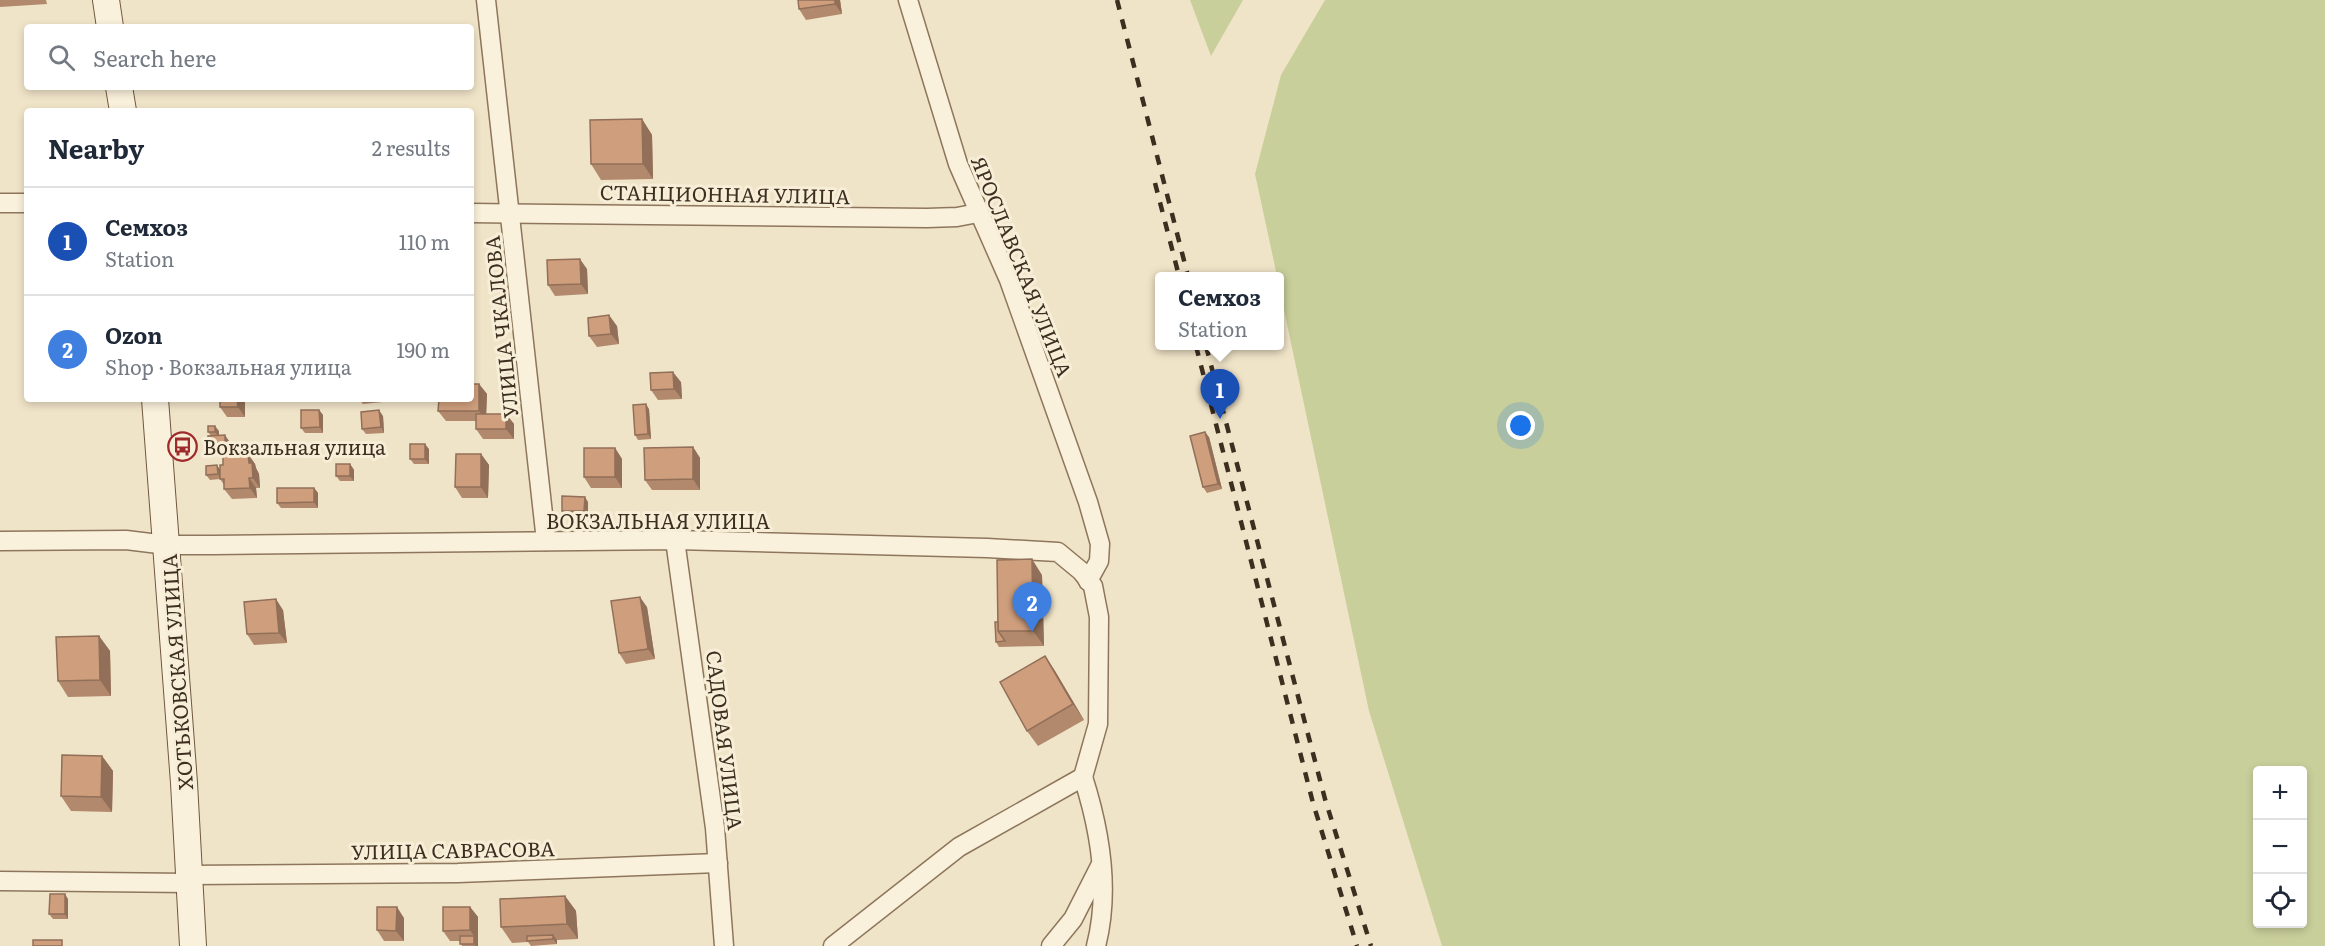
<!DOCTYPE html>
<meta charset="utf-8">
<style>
body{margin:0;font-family:Literata,serif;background:#f6f6f7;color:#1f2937}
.controls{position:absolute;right:18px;bottom:18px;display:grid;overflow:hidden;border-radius:6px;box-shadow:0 3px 9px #0003}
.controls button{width:54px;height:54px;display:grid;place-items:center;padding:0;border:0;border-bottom:2px solid #e0e1e3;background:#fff;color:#1f2937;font:30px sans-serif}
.you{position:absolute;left:1521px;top:426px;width:21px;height:21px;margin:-15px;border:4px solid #fff;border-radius:50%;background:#1a73e8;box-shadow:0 0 0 9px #1a73e833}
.badge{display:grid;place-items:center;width:39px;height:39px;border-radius:50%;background:#9e2a2b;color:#fff;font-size:20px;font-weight:700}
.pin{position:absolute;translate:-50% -50px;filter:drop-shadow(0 2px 3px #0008)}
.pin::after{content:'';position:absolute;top:32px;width:21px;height:18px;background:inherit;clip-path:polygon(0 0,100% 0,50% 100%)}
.popup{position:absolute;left:1155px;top:272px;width:129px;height:78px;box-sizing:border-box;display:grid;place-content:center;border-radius:6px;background:#fff;filter:drop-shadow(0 2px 4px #0005);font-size:20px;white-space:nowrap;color:#747a83}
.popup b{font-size:22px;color:#1f2937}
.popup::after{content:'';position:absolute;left:50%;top:100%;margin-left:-12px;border:12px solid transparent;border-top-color:#fff}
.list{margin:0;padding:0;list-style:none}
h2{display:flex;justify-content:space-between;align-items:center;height:78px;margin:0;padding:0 24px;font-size:26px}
h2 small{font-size:20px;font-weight:400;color:#747a83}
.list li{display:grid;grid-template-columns:39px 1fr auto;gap:18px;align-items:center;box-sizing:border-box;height:108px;padding:0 24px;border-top:2px solid #e0e1e3}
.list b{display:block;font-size:22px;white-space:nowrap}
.list p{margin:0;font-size:20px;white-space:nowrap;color:#747a83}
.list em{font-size:20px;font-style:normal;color:#747a83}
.icon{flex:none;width:33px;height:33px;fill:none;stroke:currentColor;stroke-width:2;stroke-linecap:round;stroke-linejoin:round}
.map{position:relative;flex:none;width:2325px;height:946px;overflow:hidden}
.search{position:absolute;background:#fff;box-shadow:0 3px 9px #0003;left:24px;top:24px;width:450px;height:66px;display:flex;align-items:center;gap:15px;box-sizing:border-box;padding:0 21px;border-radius:6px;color:#747a83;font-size:22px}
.panel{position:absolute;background:#fff;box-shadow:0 3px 9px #0003;left:24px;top:108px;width:450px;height:294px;border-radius:6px}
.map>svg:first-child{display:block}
.green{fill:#c9cf9b;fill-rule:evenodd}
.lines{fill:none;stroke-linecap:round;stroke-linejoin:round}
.street-casing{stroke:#8d765c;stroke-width:21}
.secondary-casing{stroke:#6f573f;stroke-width:28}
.street{stroke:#faf1dc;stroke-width:18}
.secondary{stroke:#faf1dc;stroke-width:26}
.rail{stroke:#3d2e20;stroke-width:4.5;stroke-dasharray:10 10;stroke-linecap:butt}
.wall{fill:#b2896c}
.shaded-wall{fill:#916f58}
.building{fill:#cf9f7d;stroke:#916f58;stroke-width:1.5}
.labels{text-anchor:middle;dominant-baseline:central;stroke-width:6;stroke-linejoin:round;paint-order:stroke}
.street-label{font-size:20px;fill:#3d2e20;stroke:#f7eed8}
.poi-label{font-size:20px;fill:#3d2e20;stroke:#f7eed8;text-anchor:start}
</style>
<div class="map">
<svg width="2325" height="946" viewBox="0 0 2325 946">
<rect width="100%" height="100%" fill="#f0e4c8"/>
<g class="green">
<path d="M1190,0H1243L1211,56Z"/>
<path d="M1325,0H2325V946H1442L1369,711L1280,291V276H1277L1255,174L1281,75ZM2258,770H2302V924H2258Z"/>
</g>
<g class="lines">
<defs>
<g id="street">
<path d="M486,0L546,541"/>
<path d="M908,0L958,164L1009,280L1088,502L1100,544L1099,561L1088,581"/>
<path d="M0,203H27"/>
<path d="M471,213L927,218L957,217L978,213"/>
<path d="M675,540L715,828L724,946"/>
<path d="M0,541L126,540L167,545H213L675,540L987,548L1058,552L1081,571L1093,586L1099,617L1098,724L1083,777"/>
<path d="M1083,777C1100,830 1110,892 1096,946"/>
<path d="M189,875L458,873L718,863"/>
<path d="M0,881L189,883"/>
<path d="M833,946L959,847L1083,777"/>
<path d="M1051,946L1073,919L1100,866"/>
</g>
<g id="secondary">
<path d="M106,0L110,27"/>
<path d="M119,87L123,111"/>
<path d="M155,399L184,783L193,946"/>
</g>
</defs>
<use href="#street" class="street-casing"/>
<use href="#secondary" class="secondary-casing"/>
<use href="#street" class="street"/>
<use href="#secondary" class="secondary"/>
<g class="rail">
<path d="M1117,0L1188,276"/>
<path d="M1155,183L1179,276"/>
<path d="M1196,346L1313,803L1357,946"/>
<path d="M1206,346L1325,799L1371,946"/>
</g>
</g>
<g class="wall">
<path d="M0,0H46L47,4L0,7Z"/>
<path d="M840,0L842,14L806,20L799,9Z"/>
<path d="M642,119L652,135L653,179L601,180L591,164Z"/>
<path d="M587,269L588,294L555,296L548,285Z"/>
<path d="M617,326L619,344L597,347L589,336Z"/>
<path d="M506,368L510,373V379H504L500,374Z"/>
<path d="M681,382L682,399L658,400L651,390Z"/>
<path d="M479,384L487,394L486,414H506L514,424V439H483L476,429V421H446L438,411Z"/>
<path d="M245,399V417H227L220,407Z"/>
<path d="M359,399H382L383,402L363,404Z"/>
<path d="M649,409L651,439L638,440L635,435Z"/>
<path d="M319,410L323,415V433H305L301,428Z"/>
<path d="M383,416L384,433L366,434L362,429Z"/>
<path d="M219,431V436L229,441V448H212L208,443L211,436L208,432Z"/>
<path d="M1209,437L1222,489L1207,493L1203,487Z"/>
<path d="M693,447L700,458V490H652L645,480Z"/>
<path d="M615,448L622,459V488H591L584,477Z"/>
<path d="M429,449V464H414L410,459Z"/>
<path d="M248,454L255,464L256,468L259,474L260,488H256L257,498L232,499L224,489V485L220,479L210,480L206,475L220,469L223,465Z"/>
<path d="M481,454L489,465L488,498H462L455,487Z"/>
<path d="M350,464L354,470V481H340L336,476Z"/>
<path d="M314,488L318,493V508H281L277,503Z"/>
<path d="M588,502V517H566L562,511Z"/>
<path d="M1042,575L1044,646L999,647L996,642L998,622Z"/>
<path d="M647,607L655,659L626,664L619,653Z"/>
<path d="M283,610L287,643L254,645L247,634Z"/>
<path d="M99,636L110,651L111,696L68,697L58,681Z"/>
<path d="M1045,656L1055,671L1084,720L1038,746L1027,731Z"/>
<path d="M102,756L113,771L112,812L71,811L61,796Z"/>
<path d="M565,896L576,911L578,939L557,940V944L531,946L528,942L512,943L501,927Z"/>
<path d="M68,899V919H53L49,914Z"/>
<path d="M470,907L478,917V946H462L460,941H450L443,931Z"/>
<path d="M404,918V941H384L377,930Z"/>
</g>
<g class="shaded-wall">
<path d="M835,0H840L842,14L835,4Z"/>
<path d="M642,119L652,135L653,179L643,164Z"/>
<path d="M580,259L587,269L588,294L581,284Z"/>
<path d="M609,315L617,326L619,344L611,334Z"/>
<path d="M471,337L472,338V363L471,362Z"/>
<path d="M506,368L510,373V379L506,374Z"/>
<path d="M673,372L681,382L682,399L674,389Z"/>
<path d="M479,384L487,394L486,421L479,411Z"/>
<path d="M237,399H245V417L238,407Z"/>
<path d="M646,404L649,409L651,439L648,434Z"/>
<path d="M319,410L323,415V433L320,427Z"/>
<path d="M379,410L383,416L384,433L381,427Z"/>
<path d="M506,414L514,424V439L506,429Z"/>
<path d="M215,426L219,431V437L215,432Z"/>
<path d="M1205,432L1209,437L1222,489L1218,484Z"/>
<path d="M225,435L229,441V448L225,443Z"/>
<path d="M425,444L429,449V464L425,459Z"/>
<path d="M693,447L700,458V490L693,479Z"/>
<path d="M615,448L622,459V488L615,477Z"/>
<path d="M248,454L255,464L256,468L259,474L260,488L253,478L249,463Z"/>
<path d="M481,454L489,465L488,498L481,487Z"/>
<path d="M350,464L354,470V481L350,476Z"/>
<path d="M217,465L221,471V479L218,474Z"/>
<path d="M249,478L256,488L257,498L250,488Z"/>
<path d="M314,488L318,493V508L314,502Z"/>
<path d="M585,497L588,502V517L584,511Z"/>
<path d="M1032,559L1042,575L1044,646L1033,631Z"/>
<path d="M640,597L647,607L655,659L648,649Z"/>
<path d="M276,599L283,610L287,643L279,633Z"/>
<path d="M99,636L110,651L111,696L100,680Z"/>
<path d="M1045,656L1055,671L1084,720L1073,704Z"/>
<path d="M102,756L113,771L112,812L101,797Z"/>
<path d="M65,894L68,899V919L65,914Z"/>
<path d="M565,896L576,911L578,939L567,924Z"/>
<path d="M397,907L404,918V941L396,931Z"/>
<path d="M470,907L478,917V946H476L474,944V936L470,930Z"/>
<path d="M553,935L557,940V944L553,939Z"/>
</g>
<g class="building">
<path d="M798,0H835V4L799,9Z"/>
<path d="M642,119L643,164H591L590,120Z"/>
<path d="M580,259L581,284L548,285L547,260Z"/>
<path d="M609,315L611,334L589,336L588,318Z"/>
<rect x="500" y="368" width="6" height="6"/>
<path d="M673,372L674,389L651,390L650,373Z"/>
<path d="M471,384H479V411H438L439,399H471Z"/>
<path d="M220,399H237L238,407H220Z"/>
<path d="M646,404L648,434L635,435L633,405Z"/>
<path d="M301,410H319L320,427L301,428Z"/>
<path d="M379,410L381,427L362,429L361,412Z"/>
<rect x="476" y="414" width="30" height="15"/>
<rect x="208" y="426" width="7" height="6"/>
<path d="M1205,432L1218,484L1203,487L1190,436Z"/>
<path d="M225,435V443H208V436Z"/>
<rect x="410" y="444" width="15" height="15"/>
<path d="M693,447V479L645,480L644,448Z"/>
<rect x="584" y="448" width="31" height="29"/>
<path d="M248,454L249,463H252L253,478H249L250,488L224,489V479H220V465H223V455Z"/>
<path d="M456,454H481V487H455Z"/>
<rect x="336" y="464" width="14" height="12"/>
<path d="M217,465L218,474L206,475V466Z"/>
<path d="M277,488H314V502L277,503Z"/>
<path d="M562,496L585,497L584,511H562Z"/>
<path d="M1032,559L1033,631H998L997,560Z"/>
<path d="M640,597L648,649L619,653L611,601Z"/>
<path d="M276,599L279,633L247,634L244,602Z"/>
<path d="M995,622H998V631L1005,641L996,642Z"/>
<path d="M99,636L100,680L58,681L56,637Z"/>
<path d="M1045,656L1073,704L1027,731L1000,682Z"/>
<path d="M62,755L102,756L101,797L61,796Z"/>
<path d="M50,894H65V914H49Z"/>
<path d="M565,896L567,924L501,927L500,899Z"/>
<path d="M377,907H397L396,931L377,930Z"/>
<path d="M443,907H470V930L443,931Z"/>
<path d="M553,935V939L527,941V936Z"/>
<rect x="460" y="936" width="14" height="8"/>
<rect x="33" y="940" width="29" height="6"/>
</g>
<defs>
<symbol id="bus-ring" viewBox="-11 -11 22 22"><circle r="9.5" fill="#f7eed8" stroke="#9e2a2b" stroke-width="1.5"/><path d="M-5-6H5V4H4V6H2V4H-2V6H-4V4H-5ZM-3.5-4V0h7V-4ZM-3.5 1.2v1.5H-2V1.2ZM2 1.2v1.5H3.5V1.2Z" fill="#9e2a2b"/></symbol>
</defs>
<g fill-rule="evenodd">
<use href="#bus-ring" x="166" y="430" width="33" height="33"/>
</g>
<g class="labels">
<g class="street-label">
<text transform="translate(725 193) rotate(1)">СТАНЦИОННАЯ УЛИЦА</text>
<text transform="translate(1023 266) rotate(68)">ЯРОСЛАВСКАЯ УЛИЦА</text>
<text transform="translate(500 327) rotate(-96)">УЛИЦА ЧКАЛОВА</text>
<text x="658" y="520">ВОКЗАЛЬНАЯ УЛИЦА</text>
<text transform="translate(176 672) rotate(-94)">ХОТЬКОВСКАЯ УЛИЦА</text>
<text transform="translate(726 740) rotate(83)">САДОВАЯ УЛИЦА</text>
<text transform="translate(453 849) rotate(-1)">УЛИЦА САВРАСОВА</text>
</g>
<g class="poi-label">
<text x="203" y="446">Вокзальная улица</text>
</g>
</g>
</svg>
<div class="controls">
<button>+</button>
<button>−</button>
<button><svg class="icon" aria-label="locate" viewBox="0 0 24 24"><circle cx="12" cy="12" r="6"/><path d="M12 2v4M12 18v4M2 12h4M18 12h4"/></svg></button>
</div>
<div class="you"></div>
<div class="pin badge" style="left:1220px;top:419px;background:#1a4fb4">1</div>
<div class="popup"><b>Семхоз</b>Station</div>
<div class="pin badge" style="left:1032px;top:632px;background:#3f7fe0">2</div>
<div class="search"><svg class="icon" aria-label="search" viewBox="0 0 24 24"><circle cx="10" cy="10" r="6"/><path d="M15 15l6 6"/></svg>Search here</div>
<section class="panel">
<h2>Nearby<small>2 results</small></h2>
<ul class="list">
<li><span class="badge" style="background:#1a4fb4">1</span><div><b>Семхоз</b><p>Station</p></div><em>110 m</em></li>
<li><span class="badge" style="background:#3f7fe0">2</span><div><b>Ozon</b><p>Shop · Вокзальная улица</p></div><em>190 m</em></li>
</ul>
</section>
</div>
